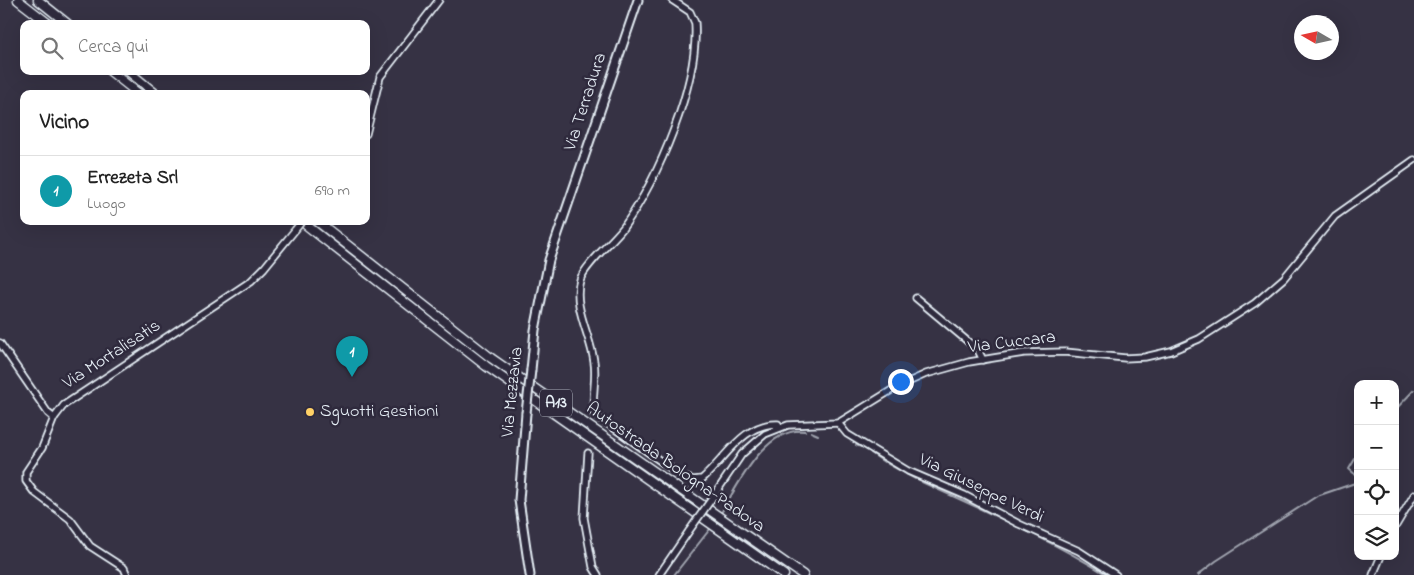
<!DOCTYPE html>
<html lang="it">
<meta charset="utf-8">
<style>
body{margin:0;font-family:"Indie Flower",sans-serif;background:#f6f6f6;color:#222}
.controls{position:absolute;right:15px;bottom:15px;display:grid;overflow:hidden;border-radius:10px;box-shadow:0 5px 20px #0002}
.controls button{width:45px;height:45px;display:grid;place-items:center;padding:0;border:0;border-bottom:1px solid #e0e0e0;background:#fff;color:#222;font:25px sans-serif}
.compass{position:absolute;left:1294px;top:15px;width:45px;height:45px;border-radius:50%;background:#fff;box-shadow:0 5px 20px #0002;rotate:279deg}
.you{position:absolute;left:900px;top:381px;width:18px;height:18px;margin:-12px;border:4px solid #fff;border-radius:50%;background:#1a73e8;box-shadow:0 0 0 8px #1a73e833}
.badge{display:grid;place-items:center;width:32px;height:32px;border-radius:50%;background:#0b8043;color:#fff;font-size:16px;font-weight:700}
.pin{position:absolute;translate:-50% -41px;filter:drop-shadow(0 1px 2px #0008)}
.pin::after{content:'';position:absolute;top:26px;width:18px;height:15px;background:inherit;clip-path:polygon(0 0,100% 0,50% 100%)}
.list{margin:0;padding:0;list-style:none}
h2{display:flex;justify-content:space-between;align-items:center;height:65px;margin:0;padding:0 20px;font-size:21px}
h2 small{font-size:16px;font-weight:400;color:#767676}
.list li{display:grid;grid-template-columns:32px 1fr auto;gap:15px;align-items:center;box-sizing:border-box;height:70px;padding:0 20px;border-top:1px solid #e0e0e0}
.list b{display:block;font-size:19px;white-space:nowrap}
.list p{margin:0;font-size:16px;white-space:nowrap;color:#767676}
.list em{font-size:16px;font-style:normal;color:#767676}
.icon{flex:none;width:28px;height:28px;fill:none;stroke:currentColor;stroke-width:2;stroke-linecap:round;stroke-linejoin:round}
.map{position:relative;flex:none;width:1414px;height:575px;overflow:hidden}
.search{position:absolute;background:#fff;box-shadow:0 5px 20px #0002;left:20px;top:20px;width:350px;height:55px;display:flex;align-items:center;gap:12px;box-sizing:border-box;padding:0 18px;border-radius:10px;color:#767676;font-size:19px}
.panel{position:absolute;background:#fff;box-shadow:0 5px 20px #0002;left:20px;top:90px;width:350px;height:135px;border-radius:10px}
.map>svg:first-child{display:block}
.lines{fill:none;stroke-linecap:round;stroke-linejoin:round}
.stream{stroke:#a0a4af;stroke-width:2}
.minor-casing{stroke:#e8f1f8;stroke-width:9}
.major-casing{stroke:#e8f1f8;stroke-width:11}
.highway-casing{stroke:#e8f1f8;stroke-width:11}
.minor{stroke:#2f2a3d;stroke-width:5.5}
.major{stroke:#2f2a3d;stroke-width:7}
.highway{stroke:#2f2a3d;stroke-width:8}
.minor-bridge-casing{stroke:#e8f1f8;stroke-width:9;stroke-linecap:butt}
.major-bridge-casing{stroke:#e8f1f8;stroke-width:11;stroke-linecap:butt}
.minor-bridge{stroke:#2f2a3d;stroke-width:5.5}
.major-bridge{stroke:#2f2a3d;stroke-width:7}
.poi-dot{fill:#ffd166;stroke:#2f2a3d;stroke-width:2}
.labels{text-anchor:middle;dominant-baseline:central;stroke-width:5;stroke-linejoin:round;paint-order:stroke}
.shield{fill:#2f2a3d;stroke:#b0b5c0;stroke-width:1}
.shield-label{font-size:16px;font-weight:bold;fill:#e8f1f8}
.street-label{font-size:18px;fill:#e8f1f8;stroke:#2f2a3d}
.poi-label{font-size:18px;fill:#e8f1f8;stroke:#2f2a3d;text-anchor:start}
</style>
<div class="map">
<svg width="1414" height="575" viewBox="0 0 1414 575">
<rect width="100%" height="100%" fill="#363244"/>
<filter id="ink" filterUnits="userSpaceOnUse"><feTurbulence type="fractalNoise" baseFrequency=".02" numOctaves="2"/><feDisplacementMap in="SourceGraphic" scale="10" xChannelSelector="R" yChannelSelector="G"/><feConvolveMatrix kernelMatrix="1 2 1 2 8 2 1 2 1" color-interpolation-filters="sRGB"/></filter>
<g filter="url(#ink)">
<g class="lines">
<g class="stream">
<path d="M1395,410L1414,390"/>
<path d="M811,432L818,435"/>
<path d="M856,445L861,447"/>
<path d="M871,453L884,462"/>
<path d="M1358,454L1349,469L1358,477"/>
<path d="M888,464L915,479"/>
<path d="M922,482C984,511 1050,539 1107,575"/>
<path d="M721,513C738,485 765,426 805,431"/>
<path d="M674,575L710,529"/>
<path d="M1198,575L1216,561L1317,496L1358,482"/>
</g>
<defs>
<g id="minor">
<path d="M672,0L690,12L695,23C699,84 658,179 623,228C612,242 585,265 580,280C572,306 591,336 594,362C597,379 591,397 594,414L683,477L694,480L702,479C726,458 743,423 778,424L780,427"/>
<path d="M366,134L380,77L439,0"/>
<path d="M916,298L978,350L983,360"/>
<path d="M0,343L48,413L54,418"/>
<path d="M838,423L847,434L908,471L964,495L1019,524L1079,551L1116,575"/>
<path d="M588,453L584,518L593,567L598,575"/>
<path d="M713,497L742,454L765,434L788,425L838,423L895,388L926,374L969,362L1024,353L1065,352L1125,358L1145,357L1171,351L1199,339L1255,303L1284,278L1335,216L1414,160"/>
<path d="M1395,527L1414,495"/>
<path d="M127,575L124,568L90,546L70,519L34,492L26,481V472L42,448L54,418L64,405L251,281L264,268L295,230"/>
<path d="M659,575L689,531"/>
<path d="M1373,575L1381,556"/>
</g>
<g id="major">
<path d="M531,370L535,330L549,260L638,0"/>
<path d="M526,413L519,500L530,575"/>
</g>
<g id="highway">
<path d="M18,0L49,24"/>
<path d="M38,0L68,24"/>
<path d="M110,71L139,94"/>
<path d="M128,71L156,94"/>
<path d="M301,221L486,366L784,575"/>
<path d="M317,221L491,358L803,575"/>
</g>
</defs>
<use href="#minor" class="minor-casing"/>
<use href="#major" class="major-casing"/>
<use href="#highway" class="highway-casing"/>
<use href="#minor" class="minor"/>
<use href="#major" class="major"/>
<use href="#highway" class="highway"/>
<defs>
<g id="minor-bridge">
<path d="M295,230L302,221"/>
<path d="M689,531L713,497"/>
</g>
<path id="major-bridge" d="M526,413L531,370"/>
</defs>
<use href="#minor-bridge" class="minor-bridge-casing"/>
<use href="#major-bridge" class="major-bridge-casing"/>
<use href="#minor-bridge" class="minor-bridge"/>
<use href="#major-bridge" class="major-bridge"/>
</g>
</g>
<circle class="poi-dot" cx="310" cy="412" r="5"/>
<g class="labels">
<rect class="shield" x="540" y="389.5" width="32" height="27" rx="4"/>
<g class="shield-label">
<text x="556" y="403">A13</text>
</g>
<g class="street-label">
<text transform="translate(586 102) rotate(-72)">Via Terradura</text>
<text transform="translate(1012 343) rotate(-7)">Via Cuccara</text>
<text transform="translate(112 355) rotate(-33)">Via Mortalisatis</text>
<text transform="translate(513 392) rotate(-84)">Via Mezzavia</text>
<text transform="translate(675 468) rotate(35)">Autostrada Bologna-Padova</text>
<text transform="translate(981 489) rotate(26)">Via Giuseppe Verdi</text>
</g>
<g class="poi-label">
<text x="320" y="412">Sguotti Gestioni</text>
</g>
</g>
</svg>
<div class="controls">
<button>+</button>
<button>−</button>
<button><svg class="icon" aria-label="locate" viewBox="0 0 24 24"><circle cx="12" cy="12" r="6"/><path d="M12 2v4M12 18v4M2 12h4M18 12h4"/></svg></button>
<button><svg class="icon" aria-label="layers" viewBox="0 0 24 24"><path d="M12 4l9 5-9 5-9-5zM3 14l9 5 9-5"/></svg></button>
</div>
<svg class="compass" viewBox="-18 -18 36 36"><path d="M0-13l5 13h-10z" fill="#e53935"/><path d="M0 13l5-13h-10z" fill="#767676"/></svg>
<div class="you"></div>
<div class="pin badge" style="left:352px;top:377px;background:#0f9aa8">1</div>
<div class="search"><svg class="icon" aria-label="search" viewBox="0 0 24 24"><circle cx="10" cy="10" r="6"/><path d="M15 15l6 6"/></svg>Cerca qui</div>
<section class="panel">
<h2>Vicino<small></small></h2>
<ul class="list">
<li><span class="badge" style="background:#0f9aa8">1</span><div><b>Errezeta Srl</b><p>Luogo</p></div><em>690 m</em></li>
</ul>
</section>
</div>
